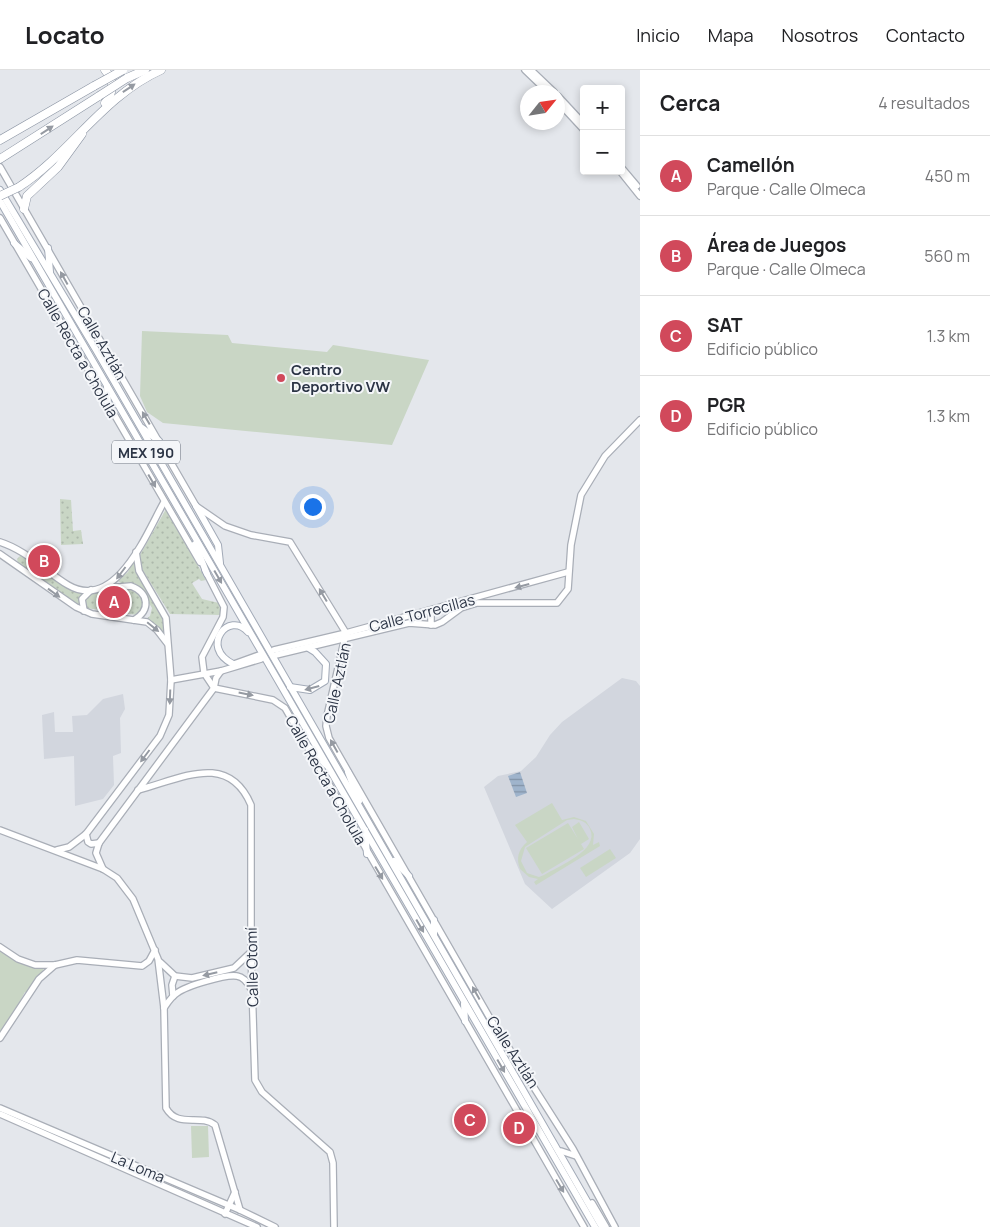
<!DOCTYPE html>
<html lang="es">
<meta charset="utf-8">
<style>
body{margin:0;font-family:Manrope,sans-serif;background:#f6f6f6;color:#202124}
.controls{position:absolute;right:15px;top:15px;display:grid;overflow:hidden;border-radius:5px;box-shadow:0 2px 8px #0003}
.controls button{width:45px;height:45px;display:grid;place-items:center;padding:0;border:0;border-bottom:1px solid #e0e0e0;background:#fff;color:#202124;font:25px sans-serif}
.compass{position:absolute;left:520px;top:15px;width:45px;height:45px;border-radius:50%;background:#fff;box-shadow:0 2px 8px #0003;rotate:60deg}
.you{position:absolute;left:312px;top:436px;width:18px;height:18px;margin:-12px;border:4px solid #fff;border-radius:50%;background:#1a73e8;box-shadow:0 0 0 8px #1a73e833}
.badge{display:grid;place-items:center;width:32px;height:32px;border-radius:50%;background:#d1495b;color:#fff;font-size:16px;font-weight:700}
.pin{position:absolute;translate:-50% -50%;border:2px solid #fff;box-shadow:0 1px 5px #0006}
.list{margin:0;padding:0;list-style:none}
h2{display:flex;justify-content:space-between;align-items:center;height:65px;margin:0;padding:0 20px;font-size:21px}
h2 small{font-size:16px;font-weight:400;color:#757577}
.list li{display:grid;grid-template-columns:32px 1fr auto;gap:15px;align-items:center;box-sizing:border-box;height:80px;padding:0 20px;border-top:1px solid #e0e0e0}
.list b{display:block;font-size:19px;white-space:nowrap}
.list p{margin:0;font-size:16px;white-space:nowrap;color:#757577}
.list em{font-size:16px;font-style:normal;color:#757577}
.map{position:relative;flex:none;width:640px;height:1157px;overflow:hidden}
header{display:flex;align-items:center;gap:30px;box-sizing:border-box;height:70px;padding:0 25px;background:#fff;border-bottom:1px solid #e0e0e0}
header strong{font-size:24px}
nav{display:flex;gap:28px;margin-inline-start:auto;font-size:18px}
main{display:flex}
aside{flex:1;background:#fff}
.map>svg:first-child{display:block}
.built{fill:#d2d6de}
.grass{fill:#c9d6c5;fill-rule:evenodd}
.park{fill:url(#park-dots)}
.water{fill:url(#water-rules)}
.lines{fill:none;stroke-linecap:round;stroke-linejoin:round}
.secondary-casing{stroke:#a9aeb7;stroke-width:8}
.primary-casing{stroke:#a3abb8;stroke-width:8}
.highway-casing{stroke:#8b94a3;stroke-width:9}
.secondary{stroke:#fff;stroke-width:5.5}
.primary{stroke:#fff;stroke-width:6}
.highway{stroke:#fff;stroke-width:8}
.highway-bridge-casing{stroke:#8b94a3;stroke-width:9;stroke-linecap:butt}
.highway-bridge{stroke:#fff;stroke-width:8}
.oneway{fill:#959aa2}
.poi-dot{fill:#d1495b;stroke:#f4f6f9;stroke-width:2}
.labels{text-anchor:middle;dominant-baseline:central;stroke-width:4;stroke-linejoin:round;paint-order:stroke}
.shield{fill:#f4f6f9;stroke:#676e7b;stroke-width:1}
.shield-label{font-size:14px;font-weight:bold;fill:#2b3445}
.street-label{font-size:15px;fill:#2b3445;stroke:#f4f6f9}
.poi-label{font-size:15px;font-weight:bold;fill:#2b3445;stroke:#f4f6f9;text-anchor:start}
</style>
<header>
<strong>Locato</strong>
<nav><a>Inicio</a><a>Mapa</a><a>Nosotros</a><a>Contacto</a></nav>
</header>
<main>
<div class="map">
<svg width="640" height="1157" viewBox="0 0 640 1157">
<defs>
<pattern id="park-dots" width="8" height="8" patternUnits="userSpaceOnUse" patternTransform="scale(1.25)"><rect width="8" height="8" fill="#c9d6c5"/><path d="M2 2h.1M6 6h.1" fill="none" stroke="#adb8ab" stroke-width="1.8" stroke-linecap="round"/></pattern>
<pattern id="water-rules" width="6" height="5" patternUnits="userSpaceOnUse" patternTransform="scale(1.25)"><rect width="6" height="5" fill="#9fb4cc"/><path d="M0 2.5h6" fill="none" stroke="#8293a7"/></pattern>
</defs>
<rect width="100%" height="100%" fill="#e4e7ec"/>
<g class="built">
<path d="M622,608L636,611L640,616V769L630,783L552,839L525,814L484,717L498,706L521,701L536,687L550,665L562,652Z"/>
<path d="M123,624L125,639L120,648L121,683L113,686L114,715L103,729L75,736L74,686L44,689L42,645L54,642L55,662H73L72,646L87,645L103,629Z"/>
</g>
<g class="grass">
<path d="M142,261L228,265L232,273L327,282L333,275L429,290L392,375L163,353L147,342L140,326Z"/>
<path d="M552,733L562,750L574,747L586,751L594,764L593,775L599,772L600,776L536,815L534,812L538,809L529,807L520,799C516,788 518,780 527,772L515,755ZM574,749C581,750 587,752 590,759C600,780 559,796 544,805L539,807L527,803L521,791L525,777L567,750Z"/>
<path d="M579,752L589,769L581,774L584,779L542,804L526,778L568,753L578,769L572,757Z"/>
<path d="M610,779L616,788L586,807L580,798Z"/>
<path d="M0,880C14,891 27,897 45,897L29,923L25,922L0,968Z"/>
<path d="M191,1056H208L209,1087L192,1088Z"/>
</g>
<g class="park">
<path d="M60,429L71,430L73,461L81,460L83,474L61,475Z"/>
<path d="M166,439L206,510L201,511L199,509L192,513L202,529L219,533L221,545L170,544L142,499L140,485Z"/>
<path d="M22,484L72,520L84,522L79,529L80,536L59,524L18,493L17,489Z"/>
<path d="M134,489C143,518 164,533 165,565L146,549L150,546L152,538L139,517L134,513H121L118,511L128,502Z"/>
<path d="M129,518C139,523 142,527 144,539L137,545L85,538L84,527L91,522Z"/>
</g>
<path class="water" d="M520,702L527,723L516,727L508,706Z"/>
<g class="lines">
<defs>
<g id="secondary">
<path d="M525,0L548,22"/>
<path d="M531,0L554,22"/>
<path d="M558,26L584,54"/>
<path d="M558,32L584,60"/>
<path d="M0,97L196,436L225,456L251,465L290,472L346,563L327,646L326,656L329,668L491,950L573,1079L615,1157"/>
<path d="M621,97L637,116"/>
<path d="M620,101L640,126"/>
<path d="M0,148L200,492"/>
<path d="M0,472C26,480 46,502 68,515C116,543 147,462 164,432"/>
<path d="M0,484L76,537L92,544L147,552L157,560L167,573"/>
<path d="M205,500L224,537L223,547L202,587L204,603L214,618L273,630L285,638L584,1157"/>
<path d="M107,518L131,516C149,523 151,540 134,550"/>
<path d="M431,540V555"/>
<path d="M84,541L82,529L91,520"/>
<path d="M274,580L346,563L568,502"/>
<path d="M276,585L409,553L435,555L442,552L461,538L477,533H557L568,519L571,475L581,425L605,386L640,350"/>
<path d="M234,594L259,585"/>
<path d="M171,610L221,601L261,589"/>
<path d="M138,720C181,709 228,681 251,735V882L255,1010L262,1022L330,1082L333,1093L334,1157"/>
<path d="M0,760L103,799L117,808L133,829L158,889L164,938L166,1038C178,1059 200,1043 215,1055L240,1140"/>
<path d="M86,764L88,772L91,774L99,773"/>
<path d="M57,780L69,777L86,764L160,666L169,645L171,610L166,548L139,501L136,482"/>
<path d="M103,799L96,783L99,773L214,618L216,608L221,601"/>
<path d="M0,877L18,889L35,895H55L77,890L142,896L149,891L155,880"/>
<path d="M160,892L175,906L192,908L234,898L251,882"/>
<path d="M173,926L172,915L175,906"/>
<path d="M164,938C168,932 171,927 177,923C186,916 226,904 237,906C244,907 248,913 251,919"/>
<path d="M0,968L39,909L55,895"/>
<path d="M0,1038L240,1140L275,1157"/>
<path d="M0,1044L257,1157"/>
<path d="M561,1081L576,1086"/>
<path d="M592,1133L606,1157"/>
<path d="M225,1144L235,1122"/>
</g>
<g id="primary">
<path d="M0,120L96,280L602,1157"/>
<path d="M0,131L595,1157"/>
<path d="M14,173L31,188"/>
<path d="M48,178L50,202"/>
<path d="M107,316L108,334"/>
<path d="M142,358L159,371"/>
<path d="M196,436L218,475L220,493"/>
<path d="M195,474L207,504"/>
<path d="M233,594C199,577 229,540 248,562"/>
<path d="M290,617L310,620L325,611L326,594L315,582L307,577"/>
<path d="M306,674L326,695"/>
<path d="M348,702L359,731"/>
<path d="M365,760L367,784"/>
<path d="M394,791L409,806"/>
<path d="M434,850V864"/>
<path d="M464,934L465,951"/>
</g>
<g id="highway">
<path d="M127,8L145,0"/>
<path d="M105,33C114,23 114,10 105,0"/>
<path d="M0,70L94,16"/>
<path d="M0,89L99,26"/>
<path d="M19,117C71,83 103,26 161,0"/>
<path d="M24,139L27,126L58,97L82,64"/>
</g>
</defs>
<use href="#secondary" class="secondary-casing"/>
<use href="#primary" class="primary-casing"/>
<use href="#highway" class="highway-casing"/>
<use href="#secondary" class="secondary"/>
<use href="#primary" class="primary"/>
<use href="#highway" class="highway"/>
<defs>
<g id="highway-bridge">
<path d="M94,16L123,0"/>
<path d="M99,26L127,8"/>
<path d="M0,126L19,117"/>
</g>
</defs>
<use href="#highway-bridge" class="highway-bridge-casing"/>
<use href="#highway-bridge" class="highway-bridge"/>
</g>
<defs><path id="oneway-solid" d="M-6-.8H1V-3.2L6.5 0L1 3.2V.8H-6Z" transform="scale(1.25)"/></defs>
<g class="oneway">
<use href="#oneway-solid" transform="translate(129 18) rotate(-34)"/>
<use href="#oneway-solid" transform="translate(47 60) rotate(-33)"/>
<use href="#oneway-solid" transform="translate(64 208) rotate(-119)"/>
<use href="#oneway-solid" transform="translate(146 348) rotate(-120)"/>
<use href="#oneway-solid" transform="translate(152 411) rotate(60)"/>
<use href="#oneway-solid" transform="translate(121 503) rotate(127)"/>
<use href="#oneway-solid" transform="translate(218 507) rotate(60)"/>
<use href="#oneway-solid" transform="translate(522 516) rotate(165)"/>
<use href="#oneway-solid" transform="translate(54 523) rotate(36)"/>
<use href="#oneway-solid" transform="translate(323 525) rotate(-121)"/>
<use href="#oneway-solid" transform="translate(153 557) rotate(39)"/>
<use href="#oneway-solid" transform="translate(312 618) rotate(165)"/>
<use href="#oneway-solid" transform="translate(246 624) rotate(11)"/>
<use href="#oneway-solid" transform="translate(170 627) rotate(92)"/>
<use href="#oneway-solid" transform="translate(334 676) rotate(-119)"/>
<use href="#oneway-solid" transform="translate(145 686) rotate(127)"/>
<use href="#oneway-solid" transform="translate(379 803) rotate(59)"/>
<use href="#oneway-solid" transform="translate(420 856) rotate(60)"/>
<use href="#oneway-solid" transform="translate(210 904) rotate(167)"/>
<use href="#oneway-solid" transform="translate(476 923) rotate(-119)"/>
<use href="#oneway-solid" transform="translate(501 996) rotate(60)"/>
<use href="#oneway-solid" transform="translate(560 1116) rotate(59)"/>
</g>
<circle class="poi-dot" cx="281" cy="308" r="5"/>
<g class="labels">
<rect class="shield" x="112" y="370.5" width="68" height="23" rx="4"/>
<g class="shield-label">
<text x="146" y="382">MEX 190</text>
</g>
<g class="street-label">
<text transform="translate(102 273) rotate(60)">Calle Aztlán</text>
<text transform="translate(78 283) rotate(60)">Calle Recta a Cholula</text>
<text transform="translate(422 543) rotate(-15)">Calle Torrecillas</text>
<text transform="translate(337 613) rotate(-78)">Calle Aztlán</text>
<text transform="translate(326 710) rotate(60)">Calle Recta a Cholula</text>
<text transform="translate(252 897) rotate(-91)">Calle Otomí</text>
<text transform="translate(513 982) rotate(57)">Calle Aztlán</text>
<text transform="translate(138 1097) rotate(23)">La Loma</text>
</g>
<g class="poi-label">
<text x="291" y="299">Centro<tspan x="291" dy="17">Deportivo VW</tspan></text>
</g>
</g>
</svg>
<div class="controls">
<button>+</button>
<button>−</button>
</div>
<svg class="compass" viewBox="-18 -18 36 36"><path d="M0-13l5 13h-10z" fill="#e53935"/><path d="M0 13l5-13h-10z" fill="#757577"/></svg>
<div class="you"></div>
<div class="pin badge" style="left:114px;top:532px">A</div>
<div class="pin badge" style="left:44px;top:491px">B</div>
<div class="pin badge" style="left:470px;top:1050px">C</div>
<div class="pin badge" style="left:519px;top:1058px">D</div>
</div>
<aside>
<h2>Cerca<small>4 resultados</small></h2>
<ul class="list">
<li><span class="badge">A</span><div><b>Camellón</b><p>Parque · Calle Olmeca</p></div><em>450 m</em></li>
<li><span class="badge">B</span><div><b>Área de Juegos</b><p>Parque · Calle Olmeca</p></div><em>560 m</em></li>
<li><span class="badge">C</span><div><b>SAT</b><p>Edificio público</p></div><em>1.3 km</em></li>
<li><span class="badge">D</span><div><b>PGR</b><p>Edificio público</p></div><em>1.3 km</em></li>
</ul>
</aside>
</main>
